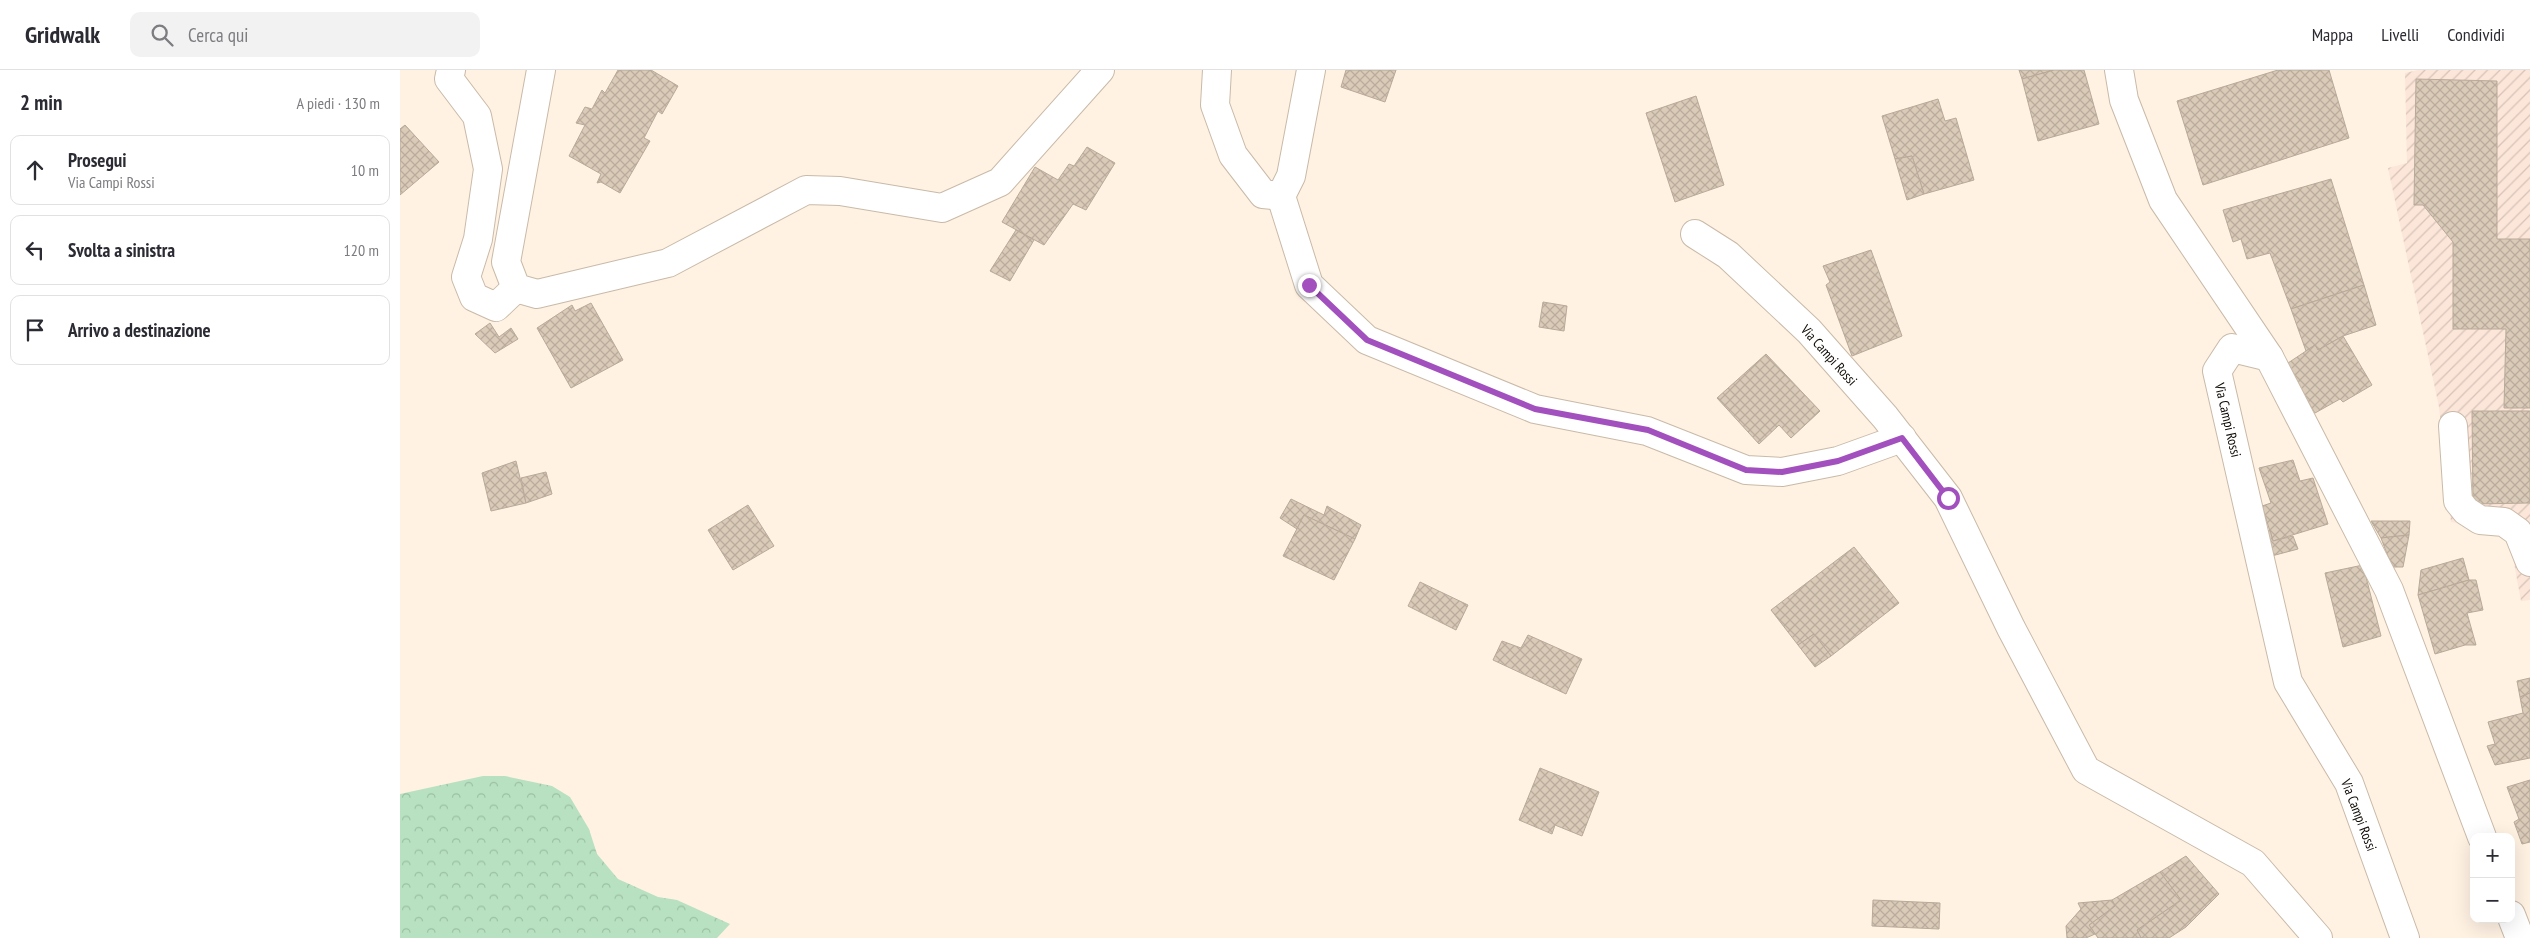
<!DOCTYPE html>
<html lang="it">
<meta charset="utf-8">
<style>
body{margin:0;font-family:"PT Sans Narrow",sans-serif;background:#f2f2f3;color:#2b2b33}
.controls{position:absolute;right:15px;bottom:15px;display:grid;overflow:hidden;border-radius:10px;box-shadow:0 5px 20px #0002}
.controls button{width:45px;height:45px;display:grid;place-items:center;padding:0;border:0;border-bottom:1px solid #e1e1e2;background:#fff;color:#2b2b33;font:25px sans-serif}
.stop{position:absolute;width:15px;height:15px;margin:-11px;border:4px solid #a350bf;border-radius:50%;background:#fff}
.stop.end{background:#a350bf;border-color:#fff;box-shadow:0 1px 5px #0008}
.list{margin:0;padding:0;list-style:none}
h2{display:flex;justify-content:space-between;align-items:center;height:65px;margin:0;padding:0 20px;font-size:21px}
h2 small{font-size:16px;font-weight:400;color:#7c7c81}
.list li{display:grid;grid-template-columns:32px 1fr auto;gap:15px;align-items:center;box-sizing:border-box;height:70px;margin:0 10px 10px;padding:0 10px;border:1px solid #e1e1e2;border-radius:10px}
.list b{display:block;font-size:19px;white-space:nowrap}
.list p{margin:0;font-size:16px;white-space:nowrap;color:#7c7c81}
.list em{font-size:16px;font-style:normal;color:#7c7c81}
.icon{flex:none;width:28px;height:28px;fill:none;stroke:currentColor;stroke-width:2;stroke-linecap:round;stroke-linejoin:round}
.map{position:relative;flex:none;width:2130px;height:868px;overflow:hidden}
header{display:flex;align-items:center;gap:30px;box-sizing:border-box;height:70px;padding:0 25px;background:#fff;border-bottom:1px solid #e1e1e2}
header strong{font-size:24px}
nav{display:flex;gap:28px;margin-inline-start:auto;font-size:18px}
.search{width:350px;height:45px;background:#f2f2f3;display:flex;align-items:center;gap:12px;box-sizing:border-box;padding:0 18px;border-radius:10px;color:#7c7c81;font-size:19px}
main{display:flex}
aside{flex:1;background:#fff}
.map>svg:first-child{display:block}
.industrial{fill:url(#industrial-furrows)}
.forest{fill:url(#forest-crowns)}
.building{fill:url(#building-cross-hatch);stroke:#b8a998}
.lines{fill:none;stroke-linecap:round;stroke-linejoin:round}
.minor-casing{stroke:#c9baa8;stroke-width:30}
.minor{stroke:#fff;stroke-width:28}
.route{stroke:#a350bf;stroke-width:6}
.labels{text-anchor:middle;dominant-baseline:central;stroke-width:5;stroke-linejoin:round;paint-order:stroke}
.street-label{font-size:14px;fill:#100b06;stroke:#fff}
</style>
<header>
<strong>Gridwalk</strong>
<div class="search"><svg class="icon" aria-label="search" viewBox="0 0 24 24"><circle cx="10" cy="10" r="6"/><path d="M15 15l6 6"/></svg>Cerca qui</div>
<nav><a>Mappa</a><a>Livelli</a><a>Condividi</a></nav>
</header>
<main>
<aside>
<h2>2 min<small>A piedi · 130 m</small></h2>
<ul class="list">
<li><svg class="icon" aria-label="ahead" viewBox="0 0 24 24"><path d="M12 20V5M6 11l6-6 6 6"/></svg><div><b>Prosegui</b><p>Via Campi Rossi</p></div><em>10 m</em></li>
<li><svg class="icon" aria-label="left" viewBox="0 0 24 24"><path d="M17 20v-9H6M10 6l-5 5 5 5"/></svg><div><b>Svolta a sinistra</b></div><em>120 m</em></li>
<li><svg class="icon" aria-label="arrive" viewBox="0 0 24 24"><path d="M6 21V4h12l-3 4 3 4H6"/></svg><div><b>Arrivo a destinazione</b></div></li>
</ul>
</aside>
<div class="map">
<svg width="2130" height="868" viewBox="0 0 2130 868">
<defs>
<pattern id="industrial-furrows" width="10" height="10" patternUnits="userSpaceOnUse" patternTransform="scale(1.25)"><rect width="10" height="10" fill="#fce5d9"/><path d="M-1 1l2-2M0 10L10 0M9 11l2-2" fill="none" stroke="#d7c3b9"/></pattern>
<pattern id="forest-crowns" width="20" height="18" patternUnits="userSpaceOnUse" patternTransform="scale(1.25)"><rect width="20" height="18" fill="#b7e1c1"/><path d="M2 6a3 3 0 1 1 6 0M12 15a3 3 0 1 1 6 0" fill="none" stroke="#9cc0a4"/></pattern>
<pattern id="building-cross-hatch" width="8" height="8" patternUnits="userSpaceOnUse" patternTransform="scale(1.25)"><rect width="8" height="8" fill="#dacab8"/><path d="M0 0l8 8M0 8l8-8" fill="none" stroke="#baac9d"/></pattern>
</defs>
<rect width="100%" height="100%" fill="#fff2e3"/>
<path class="industrial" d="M2018,0H2130V530L2121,531L2108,461L2051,452L2039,337L1988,98L2007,93L2005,3Z"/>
<path class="forest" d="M83,706H105L152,716L170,727L189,759L197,784L218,809L258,827L277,830L330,854L317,868H0V724Z"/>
<g class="building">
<path d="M218,0H251L278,16L262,44L258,41L244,68L250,71L220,123L201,112L197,113L201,104L169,86L185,55L176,53L185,37L192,39L202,20L205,23Z"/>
<path d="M946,0H996L985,32L941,17Z"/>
<path d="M1619,0H1654L1622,9Z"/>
<path d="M1654,0H1684L1699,54L1638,71L1622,9Z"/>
<path d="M1878,0H1929L1949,68L1803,115L1777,31Z"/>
<path d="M2016,9L2097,11V169H2130V338H2104L2106,259H2053V172L2023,135H2014Z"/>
<path d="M1296,26L1324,115L1275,132L1246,43Z"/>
<path d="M1538,29L1545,51L1556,48L1574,110L1524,124L1512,86L1495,89L1482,46Z"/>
<path d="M5,55L39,92L0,125V59Z"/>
<path d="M687,77L715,93L686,140L673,134L644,175L602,152L635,97L658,110L669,94L674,96Z"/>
<path d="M1512,86L1524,124L1507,130L1495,89Z"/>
<path d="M1931,109L1964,215L1891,239L1870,183L1847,189L1841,169L1833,172L1823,140Z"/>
<path d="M616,160L634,170L610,211L590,201Z"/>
<path d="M1471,180L1502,266L1452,286L1426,215L1430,212L1423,196Z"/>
<path d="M1964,215L1976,255L1943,266L1918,280L1915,275L1906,281L1891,239Z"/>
<path d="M1143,232L1167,236L1164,261L1139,257Z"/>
<path d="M191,233L223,290L171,318L137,258L172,235L175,241Z"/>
<path d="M90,253L99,267L111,258L118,269L95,283L75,264Z"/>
<path d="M1943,266L1972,315L1943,332L1940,329L1915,343L1885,295L1915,275L1918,280Z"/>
<path d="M1366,284L1420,341L1391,368L1379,355L1359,374L1317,328Z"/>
<path d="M2072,341H2130V433L2073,434Z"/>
<path d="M1893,390L1900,411L1913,408L1928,454L1873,471L1862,436L1871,433L1859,398Z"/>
<path d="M116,391L126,433L91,441L82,403Z"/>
<path d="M146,402L152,424L126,433L121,408Z"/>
<path d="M891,429L924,445L927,436L961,455L955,469L904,445L897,459L880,448Z"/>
<path d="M348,435L374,476L333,500L308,460Z"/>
<path d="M904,445L955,469L934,510L883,486Z"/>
<path d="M1971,451H2010L2009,465L1981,468Z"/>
<path d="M1870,460L1873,471L1893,466L1898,479L1864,488L1859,466Z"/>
<path d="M2009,465L2003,497H1992L1981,468Z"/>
<path d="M1454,477L1499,533L1431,586L1414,564L1398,575L1371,540Z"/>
<path d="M2063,488L2069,510L2018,525L2021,500Z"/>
<path d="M1963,495L1981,566L1943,577L1925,503Z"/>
<path d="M2069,510H2076L2083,540L2067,543L2076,575H2065L2035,584L2018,525Z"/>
<path d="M1020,512L1068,535L1056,560L1008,536Z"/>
<path d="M1414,564L1431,586L1415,597L1398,575Z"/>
<path d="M1128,565L1182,589L1166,624L1093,590L1102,571L1121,578Z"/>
<path d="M2130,608V623L2120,627L2117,611Z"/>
<path d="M2130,623V688L2095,695L2087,676L2095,674L2088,652L2123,643L2120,627Z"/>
<path d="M1140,698L1199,722L1182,766L1155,755L1152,764L1119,750Z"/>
<path d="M2130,710V772L2122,774L2114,752L2119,749L2107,717Z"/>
<path d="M1786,786L1819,824L1786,857L1769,868H1741L1737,860L1781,830L1760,802Z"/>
<path d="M1760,802L1781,830L1737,860L1741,868H1698L1689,855L1715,836L1712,830Z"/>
<path d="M1473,830L1540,833L1539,859L1472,856Z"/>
<path d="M1712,830L1715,836L1689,855L1695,864L1686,868H1667L1666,856L1681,839L1678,833Z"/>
</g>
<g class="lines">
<defs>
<g id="minor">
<path d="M51,0L49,9L77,46L88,99L78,169L66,207L74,227L96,237L116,218"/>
<path d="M141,0L106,192L116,218L137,224L268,193L406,120L440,121L542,138L600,112L700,0"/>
<path d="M817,0L815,35L833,85L863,124L881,126L891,106L911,0"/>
<path d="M1719,0L1724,30L1763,130L1869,287"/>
<path d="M881,126L909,215L967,270L1135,339L1247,361L1346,400L1382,402L1438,391L1502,368"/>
<path d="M1295,164L1328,185L1409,261L1485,347L1548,428L1611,558L1686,700L1853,793L1918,868"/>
<path d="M2053,356L2058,431L2066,441L2080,450L2104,452L2118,462L2130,492"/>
<path d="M2111,845L2120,868"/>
<path d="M2005,868L1949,713L1888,612L1817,301L1832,278L1869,287L1989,520L2082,767"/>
</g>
</defs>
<use href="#minor" class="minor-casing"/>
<use href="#minor" class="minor"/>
</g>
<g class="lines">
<path class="route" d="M909,215L967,270L1135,339L1248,360L1346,400L1382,402L1438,391L1502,368L1548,428"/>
</g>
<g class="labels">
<g class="street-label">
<text transform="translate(1429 285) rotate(48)">Via Campi Rossi</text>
<text transform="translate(1828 350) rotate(77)">Via Campi Rossi</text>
<text transform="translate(1959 745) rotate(69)">Via Campi Rossi</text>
</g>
</g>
</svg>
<div class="controls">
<button>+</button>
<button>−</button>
</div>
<div class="stop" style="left:1548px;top:428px"></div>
<div class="stop end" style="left:909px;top:215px"></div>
</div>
</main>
